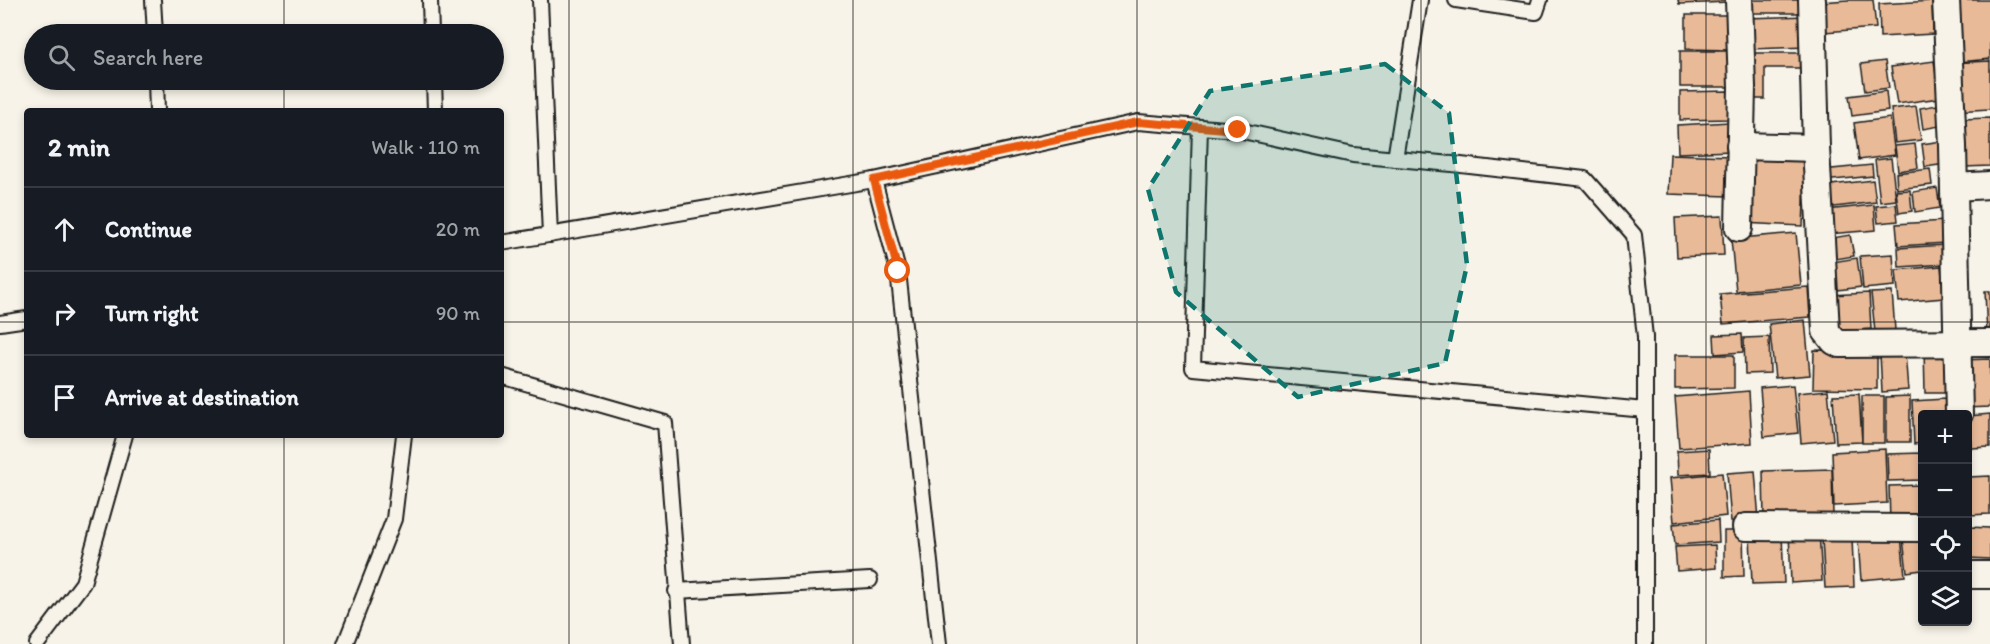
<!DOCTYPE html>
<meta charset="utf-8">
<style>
body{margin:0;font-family:Itim,sans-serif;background:#242831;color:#f1f3f6}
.controls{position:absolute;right:18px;bottom:18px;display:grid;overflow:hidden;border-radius:6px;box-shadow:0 3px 9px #0003}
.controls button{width:54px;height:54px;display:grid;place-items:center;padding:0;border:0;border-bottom:2px solid #363941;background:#171b24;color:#f1f3f6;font:30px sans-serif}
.stop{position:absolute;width:18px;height:18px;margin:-14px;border:4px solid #ea580c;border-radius:50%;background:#fff}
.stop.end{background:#ea580c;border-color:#fff;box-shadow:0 2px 6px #0008}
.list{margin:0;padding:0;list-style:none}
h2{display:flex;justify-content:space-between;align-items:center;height:78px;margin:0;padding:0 24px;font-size:26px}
h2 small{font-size:20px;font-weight:400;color:#9ea1a6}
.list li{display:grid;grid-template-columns:39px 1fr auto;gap:18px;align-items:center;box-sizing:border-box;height:84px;padding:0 24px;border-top:2px solid #363941}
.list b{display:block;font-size:22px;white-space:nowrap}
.list em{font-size:20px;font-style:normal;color:#9ea1a6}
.icon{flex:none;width:33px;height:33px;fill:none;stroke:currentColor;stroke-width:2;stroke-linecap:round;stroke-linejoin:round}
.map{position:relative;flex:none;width:1990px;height:644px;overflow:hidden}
.search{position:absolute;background:#171b24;box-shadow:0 3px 9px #0003;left:24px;top:24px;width:480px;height:66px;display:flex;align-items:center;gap:15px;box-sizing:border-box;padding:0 21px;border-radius:33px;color:#9ea1a6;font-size:22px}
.panel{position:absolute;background:#171b24;box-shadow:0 3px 9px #0003;left:24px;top:108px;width:480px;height:330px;border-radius:6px}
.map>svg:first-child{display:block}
.building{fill:#e8ba98;stroke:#1c1c1c;stroke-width:1.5}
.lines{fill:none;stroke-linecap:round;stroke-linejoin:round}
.lane-casing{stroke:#1c1c1c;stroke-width:18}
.street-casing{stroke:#1c1c1c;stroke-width:30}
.lane{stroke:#f7f3e8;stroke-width:14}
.street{stroke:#f7f3e8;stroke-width:26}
.route{stroke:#ea580c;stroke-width:8}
.marked{fill:#0f766e;fill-opacity:0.2;stroke:#0f766e;stroke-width:4.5;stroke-dasharray:12 8;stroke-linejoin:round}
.grid{fill:none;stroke:#1c1c1c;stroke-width:1.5;stroke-opacity:0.55}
</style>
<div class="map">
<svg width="1990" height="644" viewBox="0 0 1990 644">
<rect width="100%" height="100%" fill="#f7f3e8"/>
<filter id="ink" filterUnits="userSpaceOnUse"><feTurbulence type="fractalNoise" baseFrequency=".0167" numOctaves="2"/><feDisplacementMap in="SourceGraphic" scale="12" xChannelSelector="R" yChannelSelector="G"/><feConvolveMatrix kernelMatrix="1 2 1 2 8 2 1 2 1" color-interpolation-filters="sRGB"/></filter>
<g filter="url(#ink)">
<g class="building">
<path d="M1678,0H1729V2L1679,4Z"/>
<rect x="1747" y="0" width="61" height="13"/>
<path d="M1848,0H1873L1876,28L1824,32L1821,2Z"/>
<path d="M1954,0H1990V59L1959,62Z"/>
<path d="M1932,1L1933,34L1880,37L1879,4Z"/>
<path d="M1686,15H1731V50L1686,49Z"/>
<path d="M1806,16L1807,47L1747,49L1746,18Z"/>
<rect x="1680" y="51" width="49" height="36"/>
<path d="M1745,53H1808V68H1765V99H1745Z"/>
<path d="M1885,61L1889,88L1865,91L1861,64Z"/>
<path d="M1934,61L1939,98L1897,104L1891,67Z"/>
<path d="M1990,61V109L1954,111L1951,63Z"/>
<path d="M1729,91L1730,119L1680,120V92Z"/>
<path d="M1886,91L1888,111L1852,116L1849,96Z"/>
<path d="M1937,105L1940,126L1923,129L1920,108Z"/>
<path d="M1916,106L1921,140L1895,143L1891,109Z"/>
<path d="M1890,118L1895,155L1859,160L1854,123Z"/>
<path d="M1990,118V166L1964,167L1962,119Z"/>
<path d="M1730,122L1732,151L1678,153L1677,125Z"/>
<path d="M1942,141L1946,164L1925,167L1922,144Z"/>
<path d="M1915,144L1918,168L1898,171L1895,146Z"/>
<path d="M1670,154L1730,156L1728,196L1668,194Z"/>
<path d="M1745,155L1806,158L1803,226L1742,223Z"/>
<path d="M1891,158L1896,200L1880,202L1875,160Z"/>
<path d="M1872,165L1873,176L1823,181L1822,170Z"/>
<path d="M1930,169L1932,185L1897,189L1896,173Z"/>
<path d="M1873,180L1876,202L1826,208L1823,186Z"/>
<path d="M1937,188L1940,208L1915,212L1913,192Z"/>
<path d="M1910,190L1912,211L1899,213L1896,191Z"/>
<path d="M1896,204L1898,221L1878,223L1876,206Z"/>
<path d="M1874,205L1876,230L1828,234L1826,210Z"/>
<path d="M1722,216L1724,255L1677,257L1675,218Z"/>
<path d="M1945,221L1946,243L1898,246L1896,224Z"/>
<path d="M1796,233L1801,285L1736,291L1731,239Z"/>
<path d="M1850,235L1854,256L1830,260L1826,239Z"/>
<path d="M1945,245L1946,264L1899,267L1898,248Z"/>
<path d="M1893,254L1895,286L1863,289L1860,256Z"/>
<path d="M1857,258L1861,287L1830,291L1826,263Z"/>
<path d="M1941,266L1944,298L1899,302L1896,270Z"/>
<path d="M1808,287L1810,317L1723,324L1720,294Z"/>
<path d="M1985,291H1990V336H1987Z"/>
<path d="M1892,292L1895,330L1875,332L1871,293Z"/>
<path d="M1869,293L1871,329L1833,332L1830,295Z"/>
<path d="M1805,320L1810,375L1775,378L1769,324Z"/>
<path d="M1742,334L1743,352L1715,354L1714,335Z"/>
<path d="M1769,337L1770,373L1745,374L1744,338Z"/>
<path d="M1954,346L1955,393H1925L1924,347Z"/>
<path d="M1814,350L1877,351V389L1813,388Z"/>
<path d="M1905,352L1908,390L1882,392L1880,354Z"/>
<path d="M1675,355H1734V388L1675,389Z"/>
<path d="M1990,359V407L1963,408L1961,360Z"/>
<path d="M1793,385L1798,433L1764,437L1760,388Z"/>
<path d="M1828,390L1833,440L1801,443L1797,393Z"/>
<path d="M1749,391L1752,443L1679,448L1675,397Z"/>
<path d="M1859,394L1862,442L1836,443L1833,395Z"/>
<rect x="1862" y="396" width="22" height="47"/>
<path d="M1910,396V442H1886V397Z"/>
<path d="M1945,399L1946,414H1922V443L1914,444L1912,401Z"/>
<path d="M1990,414V447L1971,448L1969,416Z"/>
<path d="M1709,449L1710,473L1678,475L1677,451Z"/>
<path d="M1885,449L1887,503L1834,506L1832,452Z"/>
<path d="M1922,453V480L1888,481L1887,454Z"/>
<path d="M1832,469L1833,517L1764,519L1763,471Z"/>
<path d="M1755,471L1759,520L1731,522L1727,473Z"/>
<path d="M1722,473L1726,516L1674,522L1670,478Z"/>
<path d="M1990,476V514L1968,515V477Z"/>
<path d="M1922,485V520L1890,522L1889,486Z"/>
<path d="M1718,520L1719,542L1675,545L1673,524Z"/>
<path d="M1968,527L1990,528V559L1968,558Z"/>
<path d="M1724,531H1743L1744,576L1724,577Z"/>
<path d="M1819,531L1822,581L1791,583L1789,532Z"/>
<path d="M1750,535H1782L1784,583L1752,584Z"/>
<path d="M1901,536L1905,576L1861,580L1858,540Z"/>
<path d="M1922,536V570L1907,572L1903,539Z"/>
<path d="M1852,538L1854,587L1825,588L1822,539Z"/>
<path d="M1715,545L1716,568L1677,571L1675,547Z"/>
</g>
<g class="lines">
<defs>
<g id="lane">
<path d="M153,0L155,34"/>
<path d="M430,0L431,34"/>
<path d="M540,0L550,235"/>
<path d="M1456,0L1536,12L1540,0"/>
<path d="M156,80L157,111"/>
<path d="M434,80L435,111"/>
<path d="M1200,127L1193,368L1645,410"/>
<path d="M1395,159L1420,0"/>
<path d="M874,180L898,271L939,644"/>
<path d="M501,243L874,180L1138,122L1238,130L1353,155L1452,164L1585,179L1634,235L1645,337V644"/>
<path d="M0,323L27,319"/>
<path d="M501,376L665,423L682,644"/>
<path d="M676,591L870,580"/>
<path d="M37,644L83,583L125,435"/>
<path d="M345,644L394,519L404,435"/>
</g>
<g id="street">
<path d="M1812,0L1816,148L1826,331L1834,341L1840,344L1990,343"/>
<path d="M1946,0L1953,146L1959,414"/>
<path d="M1740,146L1816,148"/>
<path d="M1954,187L1990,185"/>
<path d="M1739,228L1742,87L1739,0"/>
<path d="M1746,527L1922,528"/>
<path d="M1968,575H1990"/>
</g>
</defs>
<use href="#lane" class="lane-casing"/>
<use href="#street" class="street-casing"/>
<use href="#lane" class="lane"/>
<use href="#street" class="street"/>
</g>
</g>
<g class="lines" filter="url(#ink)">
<path class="route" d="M898,271L874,180L1138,122L1238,130"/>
</g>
<path class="marked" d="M1385,64L1449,113L1467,265L1445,363L1298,397L1176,292L1148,189L1210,91Z"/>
<path class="grid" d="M284,0V34M569,0V644M853,0V644M1137,0V644M1421,0V644M1706,0V644M284,80V111M0,322H27M501,322H1990M284,435V644"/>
</svg>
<div class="controls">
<button>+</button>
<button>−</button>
<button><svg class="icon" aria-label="locate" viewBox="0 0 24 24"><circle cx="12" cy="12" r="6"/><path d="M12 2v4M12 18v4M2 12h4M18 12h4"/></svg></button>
<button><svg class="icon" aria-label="layers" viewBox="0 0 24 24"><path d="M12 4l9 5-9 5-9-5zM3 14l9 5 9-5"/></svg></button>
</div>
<div class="stop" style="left:898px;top:271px"></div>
<div class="stop end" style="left:1238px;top:130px"></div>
<div class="search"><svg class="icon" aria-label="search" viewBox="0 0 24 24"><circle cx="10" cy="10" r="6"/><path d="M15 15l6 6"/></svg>Search here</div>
<section class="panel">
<h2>2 min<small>Walk · 110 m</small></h2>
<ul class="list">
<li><svg class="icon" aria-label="ahead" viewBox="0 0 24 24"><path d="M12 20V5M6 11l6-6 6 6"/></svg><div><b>Continue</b></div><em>20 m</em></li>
<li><svg class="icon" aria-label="right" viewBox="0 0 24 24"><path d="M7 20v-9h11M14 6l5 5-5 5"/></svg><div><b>Turn right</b></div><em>90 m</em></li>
<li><svg class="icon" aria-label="arrive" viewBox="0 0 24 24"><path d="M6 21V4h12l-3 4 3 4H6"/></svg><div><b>Arrive at destination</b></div></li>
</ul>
</section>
</div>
